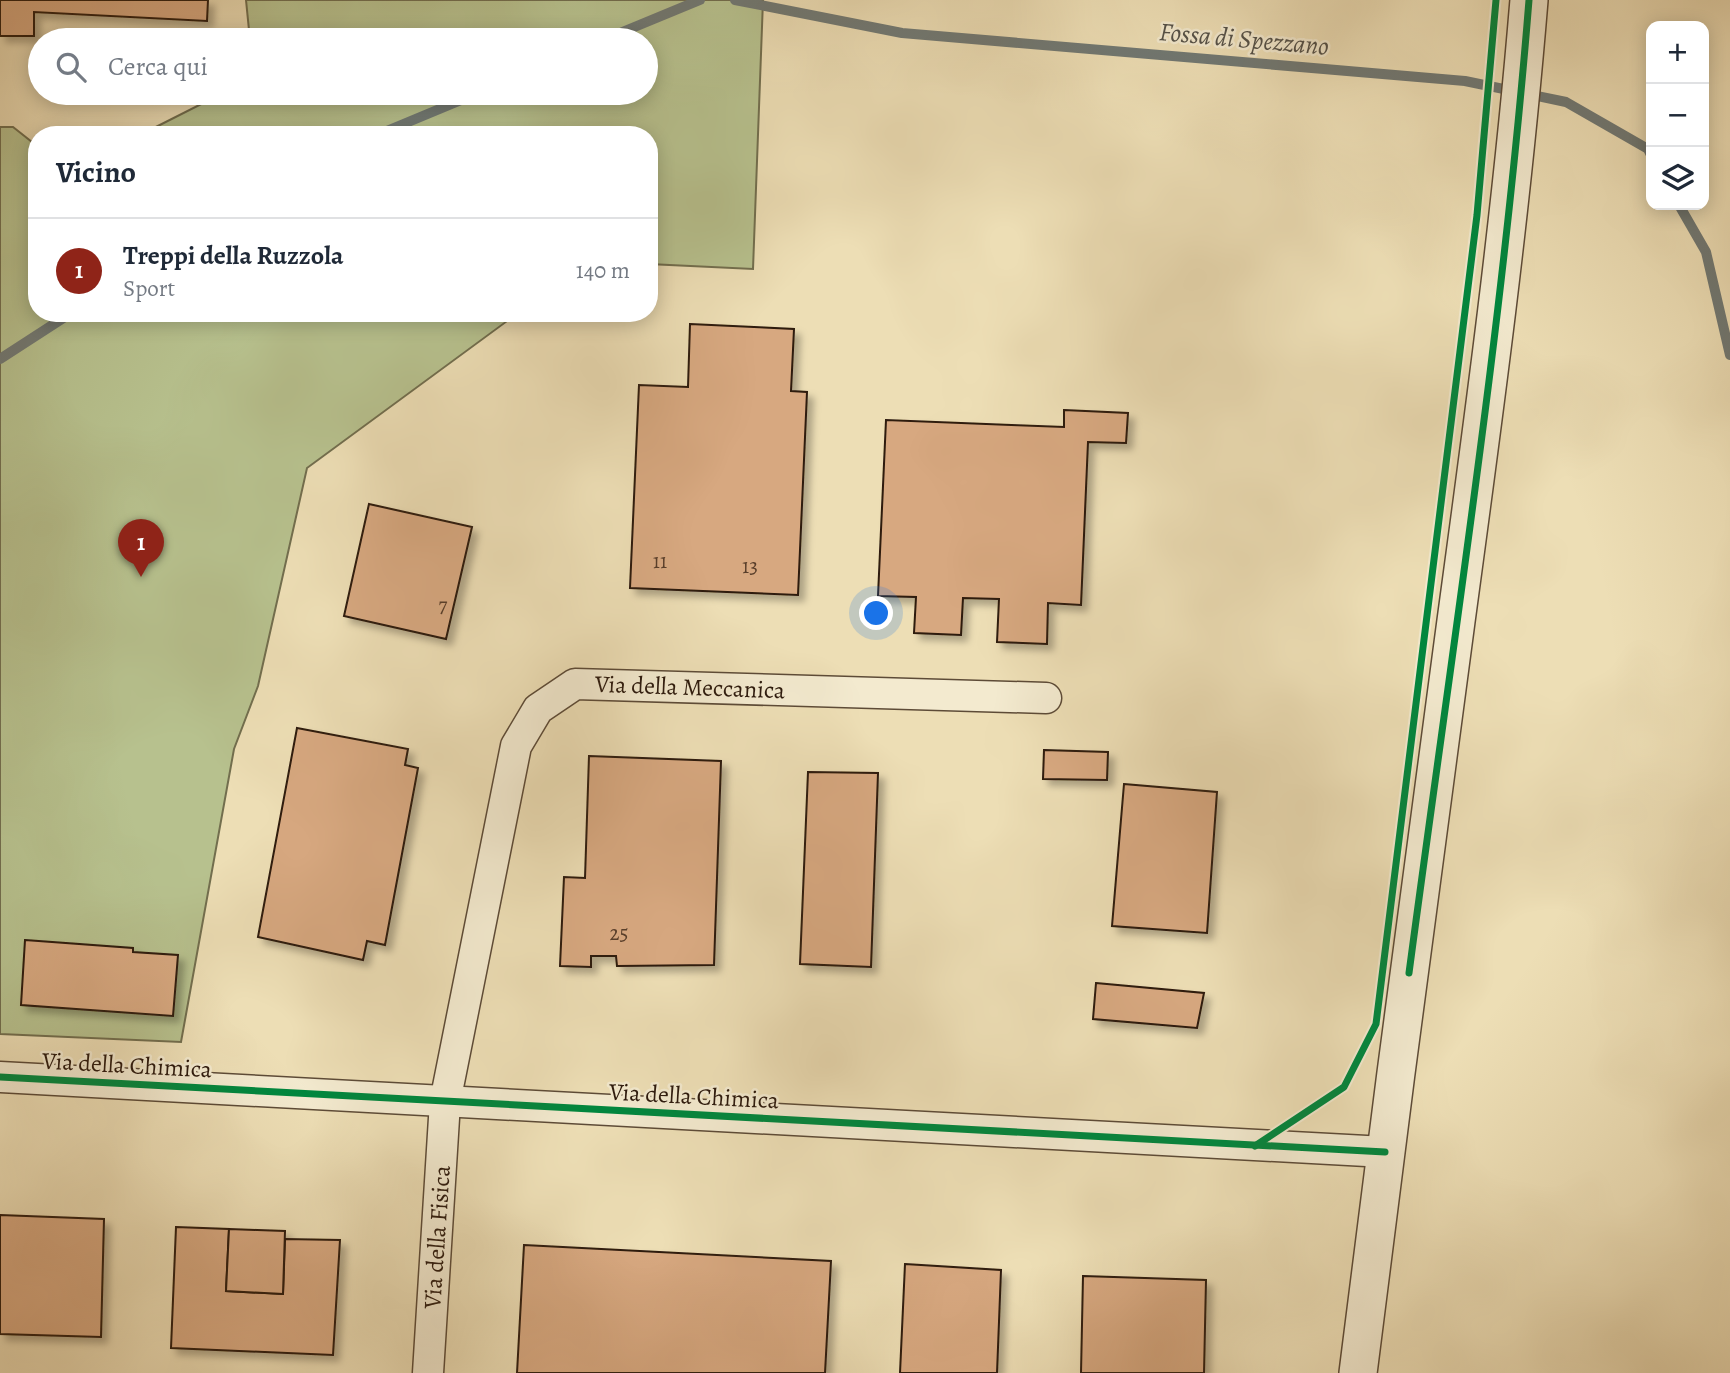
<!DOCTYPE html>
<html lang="it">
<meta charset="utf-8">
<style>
body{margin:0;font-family:Alegreya,serif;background:#f2f2f3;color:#1f2937}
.controls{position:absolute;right:21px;top:21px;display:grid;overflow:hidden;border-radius:14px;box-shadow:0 4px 18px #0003}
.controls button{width:63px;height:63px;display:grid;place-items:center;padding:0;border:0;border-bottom:2px solid #e0e1e3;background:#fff;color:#1f2937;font:35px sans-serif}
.you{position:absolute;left:877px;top:614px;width:24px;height:24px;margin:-18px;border:5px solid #fff;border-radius:50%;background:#1a73e8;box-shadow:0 0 0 10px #1a73e833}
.badge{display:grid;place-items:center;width:46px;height:46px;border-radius:50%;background:#8f2418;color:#fff;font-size:23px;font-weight:700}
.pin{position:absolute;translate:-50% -58px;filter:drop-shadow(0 2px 4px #0008)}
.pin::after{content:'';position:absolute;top:37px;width:24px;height:21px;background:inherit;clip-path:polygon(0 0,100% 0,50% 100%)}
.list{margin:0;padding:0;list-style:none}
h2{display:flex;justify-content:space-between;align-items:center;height:91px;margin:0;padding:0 28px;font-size:30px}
h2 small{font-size:23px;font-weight:400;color:#747a83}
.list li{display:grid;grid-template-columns:46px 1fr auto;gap:21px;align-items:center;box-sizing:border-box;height:105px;padding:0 28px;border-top:2px solid #e0e1e3}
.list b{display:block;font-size:26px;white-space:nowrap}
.list p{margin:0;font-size:23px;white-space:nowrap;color:#747a83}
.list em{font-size:23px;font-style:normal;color:#747a83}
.icon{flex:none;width:38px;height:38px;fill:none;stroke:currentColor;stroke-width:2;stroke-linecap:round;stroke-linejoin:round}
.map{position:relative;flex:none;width:1730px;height:1373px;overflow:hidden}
.search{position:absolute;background:#fff;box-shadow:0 4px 18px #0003;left:28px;top:28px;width:630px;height:77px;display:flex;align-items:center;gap:18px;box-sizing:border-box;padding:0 24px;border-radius:38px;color:#747a83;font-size:26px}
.panel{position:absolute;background:#fff;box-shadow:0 4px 18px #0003;left:28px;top:126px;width:630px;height:196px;border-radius:28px}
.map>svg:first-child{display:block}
.green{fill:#b7c18e;stroke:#726e4e;stroke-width:2}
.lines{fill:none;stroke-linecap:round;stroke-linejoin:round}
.stream{stroke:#717974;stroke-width:10}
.building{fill:#d7a880;stroke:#2d1a0d;stroke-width:2;filter:url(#shadow)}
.minor-casing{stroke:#5d4b37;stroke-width:33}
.tertiary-casing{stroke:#5d4b37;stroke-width:40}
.minor{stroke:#f3eacf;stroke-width:30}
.tertiary{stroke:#f3eacf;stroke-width:37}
.cycleway-casing{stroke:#f3eacf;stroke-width:11}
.cycleway{stroke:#00873e;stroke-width:7}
.labels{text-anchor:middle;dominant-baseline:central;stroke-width:5;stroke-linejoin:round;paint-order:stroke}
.number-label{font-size:21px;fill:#583e2a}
.street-label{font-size:24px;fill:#2d1a0d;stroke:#f3eacf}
.water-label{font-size:26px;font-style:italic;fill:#555249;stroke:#f3eacf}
</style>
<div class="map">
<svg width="1730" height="1373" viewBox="0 0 1730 1373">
<defs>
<filter id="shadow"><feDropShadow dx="6" dy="6" stdDeviation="3.5" flood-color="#0004"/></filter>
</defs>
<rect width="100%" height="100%" fill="#eddeb5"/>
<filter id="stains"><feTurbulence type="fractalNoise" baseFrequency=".00286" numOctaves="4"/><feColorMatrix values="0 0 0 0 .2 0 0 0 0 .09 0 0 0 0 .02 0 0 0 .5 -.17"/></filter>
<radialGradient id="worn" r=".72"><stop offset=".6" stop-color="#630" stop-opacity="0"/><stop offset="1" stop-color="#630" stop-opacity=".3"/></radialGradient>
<g class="green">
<path d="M246,0H763L753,269L649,264V135H140L223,93H646V40H250Z"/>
<path d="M0,127H13L37,146V313H518L307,468L258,686L234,749L181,1042L0,1034Z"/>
</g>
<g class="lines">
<g class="stream">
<path d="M735,0L902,33L1465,81L1566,102L1648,149L1651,155"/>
<path d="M603,40L700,0"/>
<path d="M377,135L478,93"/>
<path d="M1679,205L1706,252L1730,355"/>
<path d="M0,359L71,313"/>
</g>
</g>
<g class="building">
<path d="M0,0H208L207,21L34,12V36H0Z"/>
<path d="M690,324L794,329L791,391L807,392L798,595L630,588L639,385L688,387Z"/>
<path d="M1064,410L1128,413L1126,443L1088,442L1081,605L1048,603L1047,644L997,642L999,599L963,598L961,635L914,633L916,597L878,596L886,420L1064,427Z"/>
<path d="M369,504L472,527L446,639L344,616Z"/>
<path d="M297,728L408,749L405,765L418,768L385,945L367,941L363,960L258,937Z"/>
<path d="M1044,750L1108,752L1107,780L1043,779Z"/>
<path d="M589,756L721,761L714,965L617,966L616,956H591V967L560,966L564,877L585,878Z"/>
<path d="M808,772L878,773L871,967L800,964Z"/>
<path d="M1124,784L1217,792L1207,933L1112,926Z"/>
<path d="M25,940L133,948V952L178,955L173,1016L21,1005Z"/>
<path d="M1096,983L1204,993L1197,1028L1093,1019Z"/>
<path d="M0,1215L104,1219L101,1337L0,1334Z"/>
<path d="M176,1227L229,1229L226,1291L283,1294L285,1239L340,1240L333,1355L171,1348Z"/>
<path d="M229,1229L285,1231L283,1294L226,1291Z"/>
<path d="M524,1245L831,1261L825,1373H517Z"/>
<path d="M905,1264L1001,1270L997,1373H900Z"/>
<path d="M1083,1276L1206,1280L1204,1373H1081Z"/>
</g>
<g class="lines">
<defs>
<g id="minor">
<path d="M0,1077L1385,1152"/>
<path d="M428,1373L445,1102L516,746L538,709L575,684L1046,698"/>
</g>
<path id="tertiary" d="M1358,1373C1389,1122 1422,872 1456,621C1484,415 1512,208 1529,0"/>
</defs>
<use href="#minor" class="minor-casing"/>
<use href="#tertiary" class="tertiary-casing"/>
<use href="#minor" class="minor"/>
<use href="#tertiary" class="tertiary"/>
<defs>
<g id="cycleway">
<path d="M1409,973C1452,649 1503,325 1529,0"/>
<path d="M0,1077L1385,1152"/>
<path d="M1255,1146L1344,1087L1376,1024L1477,215L1496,0"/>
</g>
</defs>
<use href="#cycleway" class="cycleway-casing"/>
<use href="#cycleway" class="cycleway"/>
</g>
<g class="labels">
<g class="number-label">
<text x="660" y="561">11</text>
<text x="750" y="566">13</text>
<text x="443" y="605">7</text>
<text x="619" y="933">25</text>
</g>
<g class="street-label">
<text transform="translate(690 687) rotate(2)">Via della Meccanica</text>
<text transform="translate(127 1065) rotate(3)">Via della Chimica</text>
<text transform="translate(694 1096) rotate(3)">Via della Chimica</text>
<text transform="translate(437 1237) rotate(-86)">Via della Fisica</text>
</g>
<g class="water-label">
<text transform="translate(1244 39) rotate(5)">Fossa di Spezzano</text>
</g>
</g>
<rect width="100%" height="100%" filter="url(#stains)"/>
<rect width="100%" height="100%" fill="url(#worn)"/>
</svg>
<div class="controls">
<button>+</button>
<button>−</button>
<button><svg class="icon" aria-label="layers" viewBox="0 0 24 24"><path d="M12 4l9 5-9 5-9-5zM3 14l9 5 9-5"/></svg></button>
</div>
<div class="you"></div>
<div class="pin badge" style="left:141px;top:577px">1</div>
<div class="search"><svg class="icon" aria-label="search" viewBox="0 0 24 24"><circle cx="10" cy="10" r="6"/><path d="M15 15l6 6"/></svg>Cerca qui</div>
<section class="panel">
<h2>Vicino<small></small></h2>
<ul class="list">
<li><span class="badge">1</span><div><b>Treppi della Ruzzola</b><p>Sport</p></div><em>140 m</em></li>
</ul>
</section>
</div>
